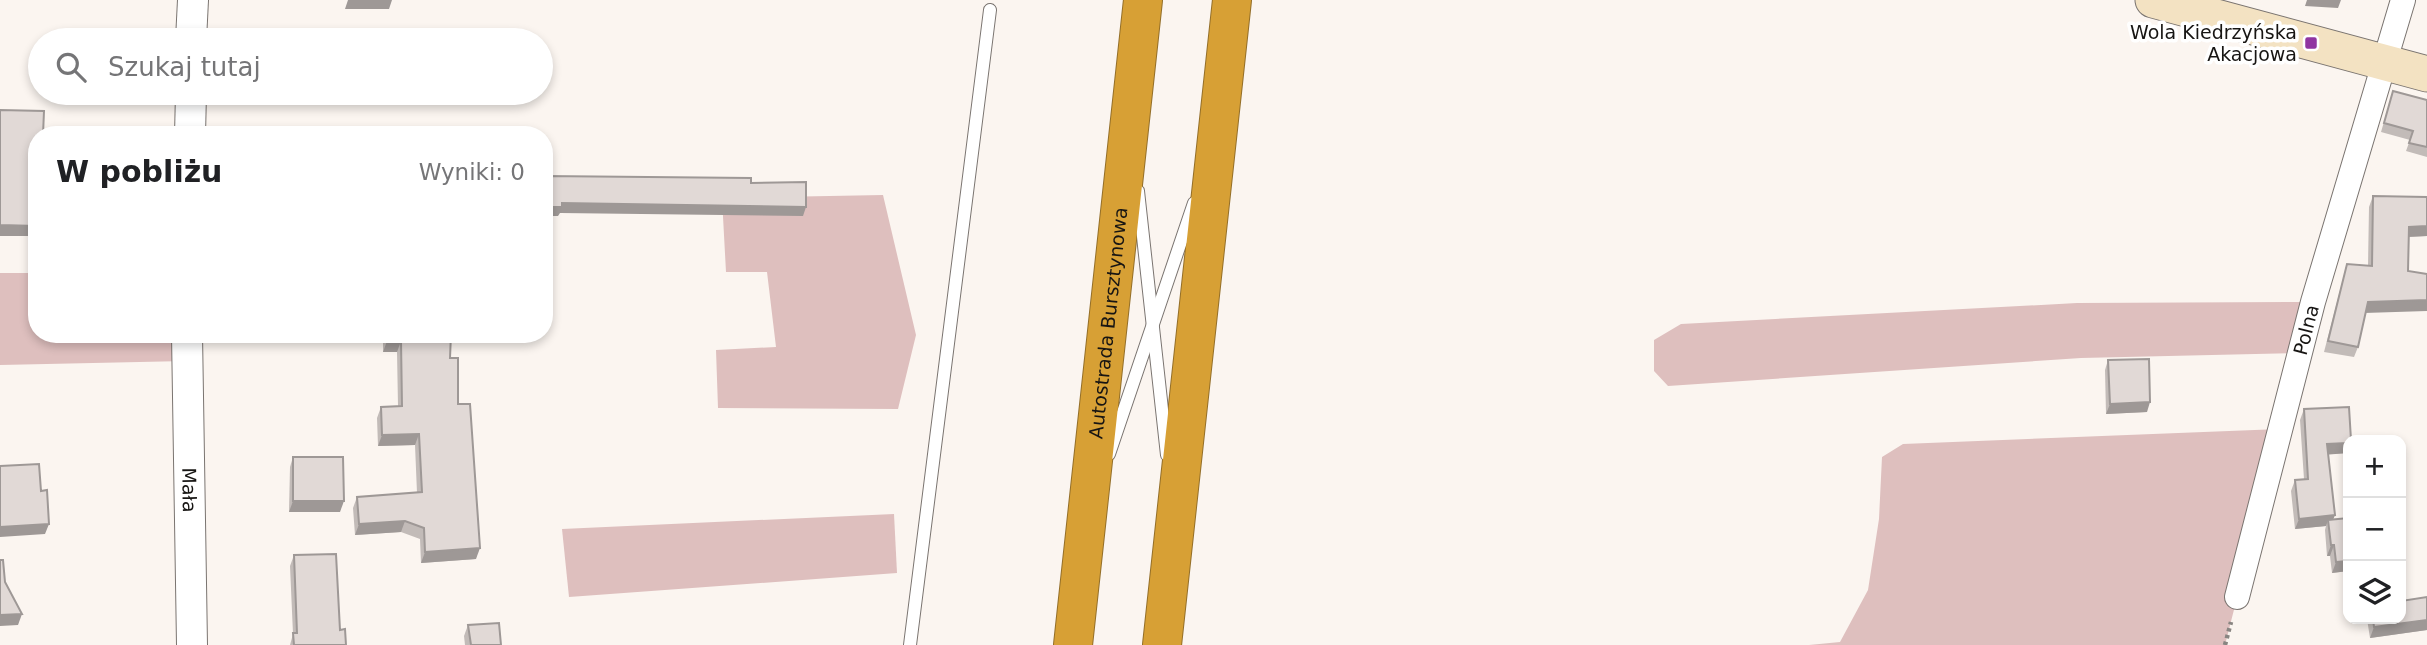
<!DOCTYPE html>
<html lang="pl">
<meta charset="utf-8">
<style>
body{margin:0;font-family:"DejaVu Sans",sans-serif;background:#f2f2f2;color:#202124}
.controls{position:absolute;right:21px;bottom:21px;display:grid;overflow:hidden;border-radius:14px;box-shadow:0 4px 10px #0003}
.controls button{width:63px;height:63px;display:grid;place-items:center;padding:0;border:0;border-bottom:2px solid #e0e0e0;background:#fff;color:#202124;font:35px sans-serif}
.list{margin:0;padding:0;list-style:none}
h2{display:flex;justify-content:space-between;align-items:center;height:91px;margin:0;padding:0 28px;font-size:30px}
h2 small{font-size:23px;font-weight:400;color:#757577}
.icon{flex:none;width:38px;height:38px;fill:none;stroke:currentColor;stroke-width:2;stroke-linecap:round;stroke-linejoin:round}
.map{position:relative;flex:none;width:2427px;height:645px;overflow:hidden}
.search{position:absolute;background:#fff;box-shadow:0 4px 10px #0003;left:28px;top:28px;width:525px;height:77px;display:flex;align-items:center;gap:18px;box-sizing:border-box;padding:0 24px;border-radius:38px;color:#757577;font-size:26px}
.panel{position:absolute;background:#fff;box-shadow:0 4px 10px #0003;left:28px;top:126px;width:525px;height:217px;border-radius:28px}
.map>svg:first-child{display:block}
.green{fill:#debfbe}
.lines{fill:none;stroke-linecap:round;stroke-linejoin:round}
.service-casing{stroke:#7a7470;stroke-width:14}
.minor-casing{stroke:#7a7470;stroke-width:26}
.tertiary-casing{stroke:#7a7470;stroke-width:32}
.secondary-casing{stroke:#7a7470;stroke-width:37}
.motorway-casing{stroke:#946f29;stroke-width:40}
.path{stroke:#898582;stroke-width:4.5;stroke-dasharray:3.5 3.5;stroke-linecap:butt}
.service{stroke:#fff;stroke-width:12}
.minor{stroke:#fff;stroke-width:24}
.tertiary{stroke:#fff;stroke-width:30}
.secondary{stroke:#f3e2c2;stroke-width:35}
.motorway{stroke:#d7a035;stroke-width:38}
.wall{fill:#c2bbb8}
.shaded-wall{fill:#9e9896}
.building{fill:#e1d9d6;stroke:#9e9896;stroke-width:2}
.poi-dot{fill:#9035a1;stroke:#fff;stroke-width:2.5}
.labels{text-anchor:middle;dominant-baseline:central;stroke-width:7;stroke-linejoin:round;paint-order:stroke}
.poi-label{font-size:19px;fill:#171513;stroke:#fff;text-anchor:end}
.street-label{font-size:19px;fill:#171513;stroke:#fff}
</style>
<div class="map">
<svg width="2427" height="645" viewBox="0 0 2427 645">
<rect width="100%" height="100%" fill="#fbf5f0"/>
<g class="green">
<path d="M883,195L916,335L898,409L718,408L716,350L776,347L767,272H726L722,198Z"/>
<path d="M0,273H37V334H187L186,361L0,365Z"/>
<path d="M2313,302L2298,353L2081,358L1668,386L1654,371V340L1681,324L2077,303Z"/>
<path d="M2280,429L2225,645H1809L1840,642L1868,590L1879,519L1882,457L1903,444Z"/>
<path d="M894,514L897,573L569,597L562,529Z"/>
</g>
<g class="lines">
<defs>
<g id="service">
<path d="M1138,191L1167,455"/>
<path d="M1109,454L1194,203"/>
<path d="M910,645L990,10"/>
</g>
<g id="minor">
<path id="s1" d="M2237,597L2313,302L2403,0"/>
</g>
<g id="tertiary">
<path d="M191,40L193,0"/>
<path d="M190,135L191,93"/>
<path id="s2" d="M187,334L192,645"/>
</g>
<path id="secondary" d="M2153,0L2427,74"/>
<g id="motorway">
<path id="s3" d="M1073,645L1143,0"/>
<path d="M1162,645L1232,0"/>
</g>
</defs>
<use href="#service" class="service-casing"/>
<use href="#minor" class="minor-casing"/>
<use href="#tertiary" class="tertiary-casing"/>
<use href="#secondary" class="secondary-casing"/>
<use href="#motorway" class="motorway-casing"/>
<path class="path" d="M2225,645L2231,622"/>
<use href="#service" class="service"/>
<use href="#minor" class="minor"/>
<use href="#tertiary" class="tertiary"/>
<use href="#secondary" class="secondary"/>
<use href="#motorway" class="motorway"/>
</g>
<g class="wall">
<path d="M2393,91L2427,100V157L2406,151L2410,140L2381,132Z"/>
<path d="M2373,196L2427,197V236L2409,237L2365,313L2358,347L2354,357L2324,352L2344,275L2347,264L2368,266L2369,207Z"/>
<path d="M383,334H451L450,358L458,404L476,559L421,563L420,539L401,532L355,535L353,508L357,497L417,493L415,445L378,446L377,418L381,407L398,406L397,352H383Z"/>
<path d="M2108,360L2147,412L2106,414L2105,370Z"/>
<path d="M2304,409L2348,440V453L2328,454L2333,520L2348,518V571L2332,573L2330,556H2327L2325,530L2326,526L2295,529L2291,491L2295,480L2304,479L2300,420Z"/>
<path d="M293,457L340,512H289L290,467Z"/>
<path d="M294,555L340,630L346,645H290L293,634L290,566Z"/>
<path d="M2427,597V630L2370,638L2367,619H2401Z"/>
<path d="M468,625L501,645H465L464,636Z"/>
</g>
<g class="shaded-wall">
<path d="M348,0H392L389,9H345Z"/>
<path d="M2307,0H2341L2338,8L2305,6Z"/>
<path d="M562,203L806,207L803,216L560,213L558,216H544V207Z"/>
<path d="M0,225L37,226V236H0Z"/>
<path d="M2427,226V236L2405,237L2409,227Z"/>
<path d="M2427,300V311L2364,313L2368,302Z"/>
<path d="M387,341H401L397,352H383Z"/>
<path d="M2150,402L2147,412L2106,414L2110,404Z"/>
<path d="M419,434L415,445L378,446L382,435Z"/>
<path d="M2348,443V453L2323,455L2327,444Z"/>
<path d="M293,501H344L340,512H289Z"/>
<path d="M2335,515L2331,525L2328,520L2326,526L2295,529L2299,519Z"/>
<path d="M405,521L401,532L355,535L359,524Z"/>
<path d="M49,524L45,534L0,537V527Z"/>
<path d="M2331,545H2334L2330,556H2327Z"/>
<path d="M480,548L476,559L421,563L425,552Z"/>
<path d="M2348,561V571L2332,573L2336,562Z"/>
<path d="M22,614L18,625L0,626V615Z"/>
<path d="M2427,620V630L2370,638L2374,627Z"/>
</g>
<g class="building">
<path d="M2393,91L2427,100V147L2409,143L2413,131L2384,123Z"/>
<path d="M0,110L44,111L43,135H37V226L0,225Z"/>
<rect x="408" y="131" width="41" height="4"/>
<path d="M544,176L751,178V183L806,182V207L562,203V207H544Z"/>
<path d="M2373,196L2427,197V226L2409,227L2408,271L2427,274V300L2368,302L2358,347L2328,341L2347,264L2372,266Z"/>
<path d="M387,334H451L450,358H458V404H470L480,548L425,552L424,528L405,521L359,524L357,497L422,492L419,434L382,435L381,407L402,406L401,341H387Z"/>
<path d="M2149,359L2150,402L2110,404L2108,360Z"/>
<path d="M2349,407L2351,440H2348V443L2327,444L2335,515L2299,519L2295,480L2308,479L2304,409Z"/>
<path d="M293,457H343L344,501H293Z"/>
<path d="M39,464L41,491L47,490L49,524L0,527V466Z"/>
<path d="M2348,518V561L2336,562L2334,545H2331L2328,520Z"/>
<path d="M336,554L340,630L345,629L346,645H294L293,633H297L294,555Z"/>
<path d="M0,560H3L5,582L22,614L0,615Z"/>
<path d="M2427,597V620L2374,627L2373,619H2401V601Z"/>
<path d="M499,623L501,645H471L468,625Z"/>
</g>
<rect class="poi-dot" x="2304" y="36" width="14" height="14" rx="3.5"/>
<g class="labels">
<g class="poi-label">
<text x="2297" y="32">Wola Kiedrzyńska<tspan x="2297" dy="22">Akacjowa</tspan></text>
</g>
<g class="street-label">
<text stroke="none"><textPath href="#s3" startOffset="324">Autostrada Bursztynowa</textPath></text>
<text stroke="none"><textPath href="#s1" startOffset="276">Polna</textPath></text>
<text stroke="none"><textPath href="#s2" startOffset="156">Mała</textPath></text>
</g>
</g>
</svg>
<div class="controls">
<button>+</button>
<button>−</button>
<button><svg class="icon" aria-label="layers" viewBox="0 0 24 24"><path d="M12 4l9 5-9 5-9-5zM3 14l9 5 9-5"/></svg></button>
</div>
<div class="search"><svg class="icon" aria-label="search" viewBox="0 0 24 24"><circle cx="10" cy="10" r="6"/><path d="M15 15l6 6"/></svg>Szukaj tutaj</div>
<section class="panel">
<h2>W pobliżu<small>Wyniki: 0</small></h2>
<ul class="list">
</ul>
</section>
</div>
